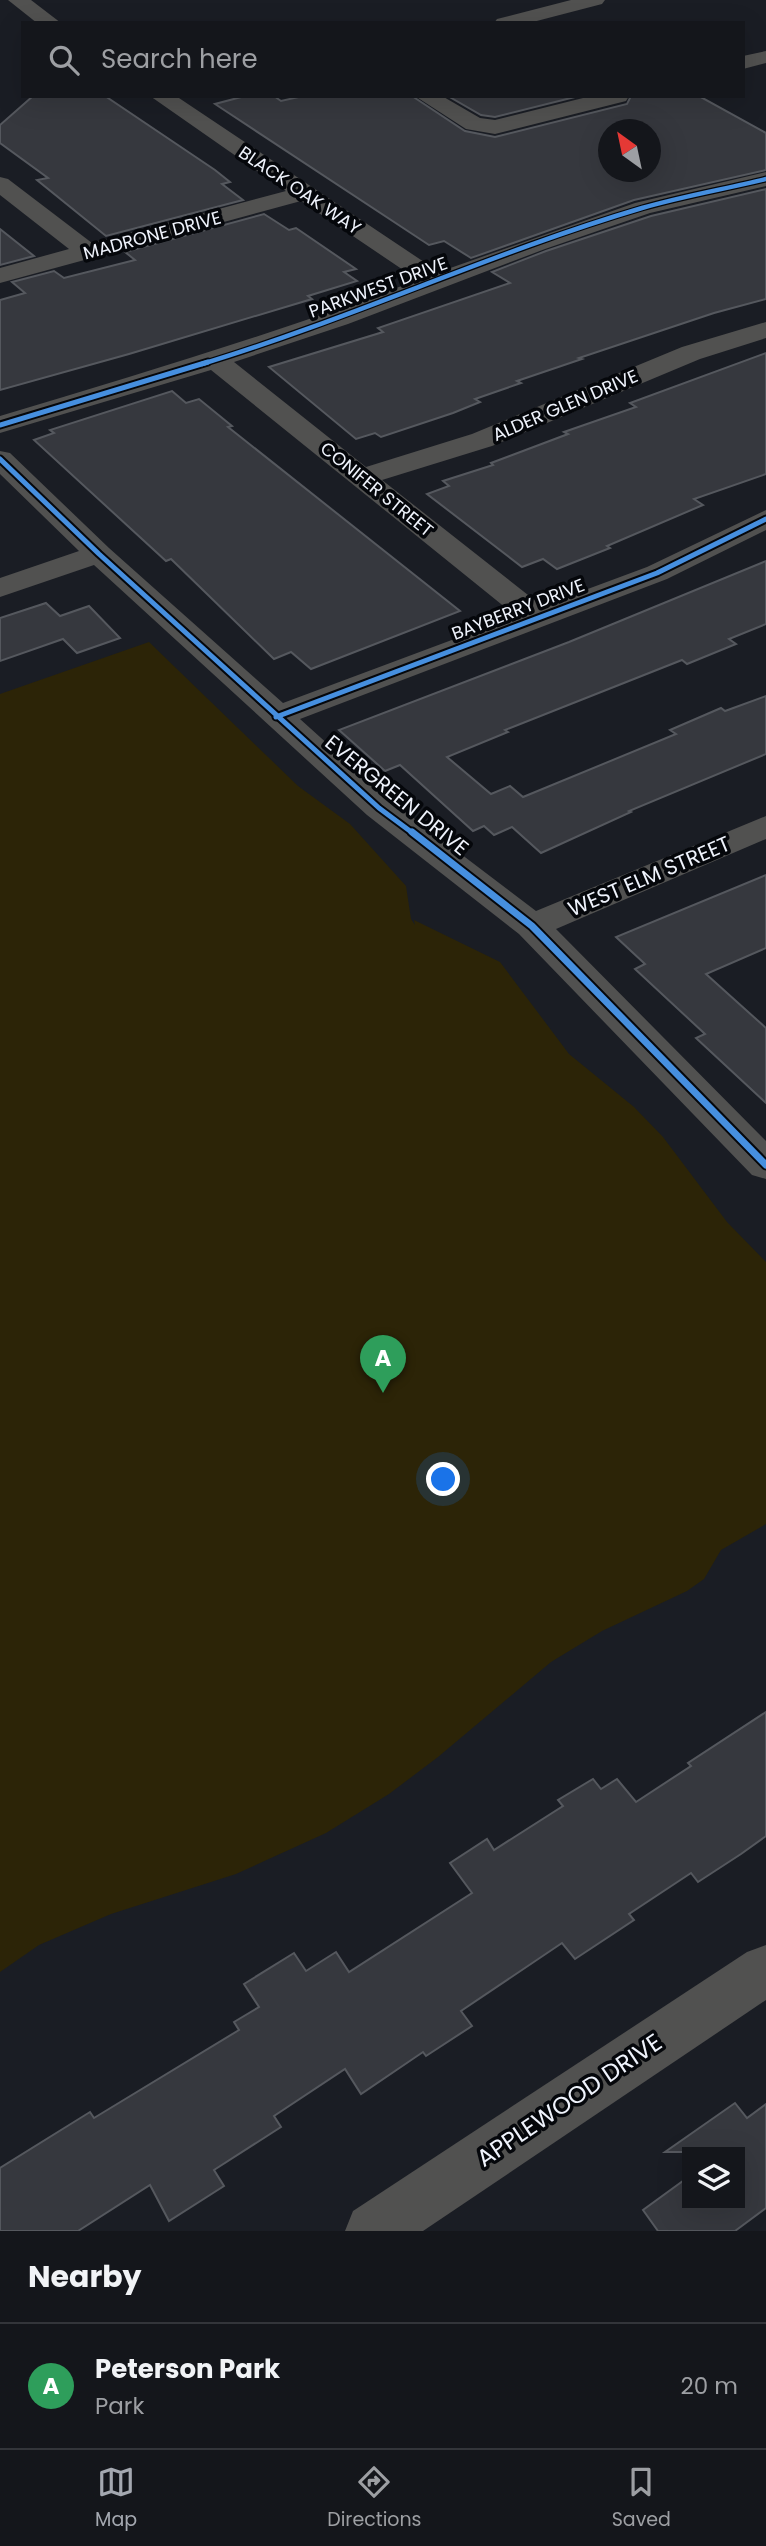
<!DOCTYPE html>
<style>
body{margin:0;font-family:Poppins,sans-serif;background:#1d1f24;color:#f1f3f6}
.controls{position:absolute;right:21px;bottom:21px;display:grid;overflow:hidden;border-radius:0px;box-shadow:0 7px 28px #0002}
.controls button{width:63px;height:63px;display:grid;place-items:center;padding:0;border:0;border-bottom:2px solid #33353a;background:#14161b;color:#f1f3f6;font:35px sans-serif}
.compass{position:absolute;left:598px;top:119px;width:63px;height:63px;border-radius:50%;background:#14161b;box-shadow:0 7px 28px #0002;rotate:327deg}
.you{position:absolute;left:444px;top:1480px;width:24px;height:24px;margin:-18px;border:5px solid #fff;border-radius:50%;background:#1a73e8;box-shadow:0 0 0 10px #1a73e833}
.badge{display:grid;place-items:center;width:46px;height:46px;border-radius:50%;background:#a4a8b0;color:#fff;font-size:23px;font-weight:700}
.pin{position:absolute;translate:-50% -58px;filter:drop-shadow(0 2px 4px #0008)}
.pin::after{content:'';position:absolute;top:37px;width:24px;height:21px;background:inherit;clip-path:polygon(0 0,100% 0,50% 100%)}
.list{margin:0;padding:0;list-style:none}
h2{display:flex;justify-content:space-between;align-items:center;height:91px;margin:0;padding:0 28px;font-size:30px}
h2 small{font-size:23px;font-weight:400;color:#9d9fa3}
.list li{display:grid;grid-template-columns:46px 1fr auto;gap:21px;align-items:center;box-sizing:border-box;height:126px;padding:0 28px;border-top:2px solid #33353a}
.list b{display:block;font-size:26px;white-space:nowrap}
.list p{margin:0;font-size:23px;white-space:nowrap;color:#9d9fa3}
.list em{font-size:23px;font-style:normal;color:#9d9fa3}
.icon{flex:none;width:38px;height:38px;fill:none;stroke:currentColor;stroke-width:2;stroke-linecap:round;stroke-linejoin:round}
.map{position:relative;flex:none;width:766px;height:2231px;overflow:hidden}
.search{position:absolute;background:#14161b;box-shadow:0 7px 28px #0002;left:21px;right:21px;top:21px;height:77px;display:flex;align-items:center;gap:18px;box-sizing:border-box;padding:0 24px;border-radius:0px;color:#9d9fa3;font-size:26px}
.sheet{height:217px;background:#14161b}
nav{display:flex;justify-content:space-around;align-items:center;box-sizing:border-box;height:98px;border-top:2px solid #33353a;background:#14161b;font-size:19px;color:#9d9fa3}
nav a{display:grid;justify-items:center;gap:4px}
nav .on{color:#a4a8b0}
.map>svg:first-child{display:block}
.green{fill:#2c2407}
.building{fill:#36383e;stroke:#55585e;stroke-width:2;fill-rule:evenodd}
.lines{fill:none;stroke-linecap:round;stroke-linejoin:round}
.minor{fill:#515150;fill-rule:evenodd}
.cycleway-far2-casing{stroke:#05070b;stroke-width:7}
.cycleway-far1-casing{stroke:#05070b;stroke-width:9}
.cycleway-casing{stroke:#05070b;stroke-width:11}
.cycleway-far2{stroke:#468fdf;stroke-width:4.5}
.cycleway-far1{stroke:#468fdf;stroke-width:5}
.cycleway{stroke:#468fdf;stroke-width:7}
.labels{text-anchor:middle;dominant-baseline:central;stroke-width:7;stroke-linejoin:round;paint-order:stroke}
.far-street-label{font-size:18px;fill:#eff3fc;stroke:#05070b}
.street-label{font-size:21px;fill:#eff3fc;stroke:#05070b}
.near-street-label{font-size:24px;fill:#eff3fc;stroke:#05070b}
</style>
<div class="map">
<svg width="766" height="2231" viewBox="0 0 766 2231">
<rect width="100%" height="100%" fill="#1a1d24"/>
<path class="green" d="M149,642L298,786L350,824L406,886L411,919L415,925L414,920L500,962L569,1054L634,1107L663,1137L727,1222L766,1262V1524L721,1550L704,1579L687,1591L602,1631L551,1662L438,1757L389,1794L326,1833L236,1874L111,1914L39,1945L0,1972V694Z"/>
<g class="building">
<path d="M33,96H105L215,170L230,182L222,184L243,200L106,236L37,180L48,178L0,143V125Z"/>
<path d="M245,96H274L281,101L303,96H412L465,131L495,137L627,104L631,96H699L766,133V170L634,200L471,258L444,241L429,245L215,104ZM608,130H650V172H608Z"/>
<path d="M448,96H579L495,117L481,115Z"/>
<path d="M766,189V299L714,313L579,358L582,359L517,381L521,383L475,399L480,402L453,413L381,437L375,433L356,439L269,367L383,332L378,328L510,283L492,272L546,251L651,216Z"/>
<path d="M264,214L289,230L296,228L356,269L344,272L357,281L308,296L312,299L129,354L0,390V300L25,293L12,282L54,271L64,278L135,260L125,252Z"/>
<path d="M0,229L34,256L0,265Z"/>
<path d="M766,353V474L694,499L703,505L607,546L610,548L557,569L543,559L522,567L427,494L449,486L443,481L493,465L491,463L568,434L564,432L636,407L630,403Z"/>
<path d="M172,391L186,403L199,399L232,426L228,427L460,611L311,669L291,652L274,659L171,559L166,561L34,440L54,433L50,430Z"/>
<path d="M766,561V624L729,639L736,644L687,664L682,660L505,730L508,732L447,757L491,794L510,786L523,797L676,734L670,730L721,708L725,711L766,696V754L629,811L631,812L541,853L512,827L494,835L484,826L473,831L400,765L385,771L339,730L569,642Z"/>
<path d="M46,603L60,616L89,606L120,638L77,653L63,639L0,661V618Z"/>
<path d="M766,875V948L706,974L766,1028V1103L696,1038L705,1034L635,969L645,964L616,937Z"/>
<path d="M766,1712V1836L741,1854L698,1882L691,1873L629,1914L634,1920L575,1959L562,1943L461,2011L472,2026L426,2056L423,2052L361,2094L345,2069L274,2116L281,2127L214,2170L224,2186L169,2221L150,2185L78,2231H0V2168L90,2112L94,2118L239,2030L234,2022L259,2007L244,1984L294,1953L306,1971L336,1952L349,1972L472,1893L450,1863L487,1839L494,1850L563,1806L558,1800L593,1779L601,1789L617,1779L636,1802L691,1766L688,1763Z"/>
<path d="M735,2103L747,2118L766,2104V2208L735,2231H658L643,2210L687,2178V2205H740V2152H665Z"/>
</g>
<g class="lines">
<g class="minor">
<path d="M8,0H31L61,23H37Z"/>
<path d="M571,0H605L602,4L529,23H494L497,19Z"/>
<path d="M766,51V63L743,69V56Z"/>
<path d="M150,96H176L439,272L635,203L766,172V186L650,213L545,249L348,324L234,362L366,467L472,434L682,347L766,322V338L700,359L492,446L382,480L542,606L647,567L766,510V530L667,579L300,719L391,801L536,911L766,816V839L556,929L766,1141V1179L752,1175L519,934L367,815L94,565L0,597V578L79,551L0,474V451L10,453L109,548L283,703L516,616L211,370L0,433V416C140,374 280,332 418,280L301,201L0,283V268L69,249L0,195V177L8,179L92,243L286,191Z"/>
<path d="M415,96H442L480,118L495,120L591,96H629L626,101L495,134L466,129Z"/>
<path d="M766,1945V2000L423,2231H345L353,2211L747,1952Z"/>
</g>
<defs>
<path id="cycleway-far2" d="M202,364C351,319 493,252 642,208C683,196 725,189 766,179"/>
<g id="cycleway-far1">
<path d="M0,425L208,362"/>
<path d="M0,459L99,554L379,808L414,834"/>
<path d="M276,717L657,573L766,519"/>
</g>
<path id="cycleway" d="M412,832L532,926L766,1165"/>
</defs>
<use href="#cycleway-far2" class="cycleway-far2-casing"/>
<use href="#cycleway-far1" class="cycleway-far1-casing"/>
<use href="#cycleway" class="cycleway-casing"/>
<use href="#cycleway-far2" class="cycleway-far2"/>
<use href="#cycleway-far1" class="cycleway-far1"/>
<use href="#cycleway" class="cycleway"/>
</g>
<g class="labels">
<g class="far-street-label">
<text transform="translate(300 190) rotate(34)">BLACK OAK WAY</text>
<text transform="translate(152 235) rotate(-15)">MADRONE DRIVE</text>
<text transform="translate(378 287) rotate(-20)">PARKWEST DRIVE</text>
<text transform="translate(565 405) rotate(-23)">ALDER GLEN DRIVE</text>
<text transform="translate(377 489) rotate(39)">CONIFER STREET</text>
<text transform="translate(518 609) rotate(-21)">BAYBERRY DRIVE</text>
</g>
<g class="street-label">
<text transform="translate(397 795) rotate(39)">EVERGREEN DRIVE</text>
<text transform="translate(649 876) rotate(-23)">WEST ELM STREET</text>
</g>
<g class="near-street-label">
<text transform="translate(569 2100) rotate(-34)">APPLEWOOD DRIVE</text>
</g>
</g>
</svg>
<div class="controls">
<button><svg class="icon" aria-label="layers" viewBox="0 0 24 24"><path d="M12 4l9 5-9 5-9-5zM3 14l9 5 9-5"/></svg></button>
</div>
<svg class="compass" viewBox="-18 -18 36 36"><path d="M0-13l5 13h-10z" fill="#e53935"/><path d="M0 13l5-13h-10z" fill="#9d9fa3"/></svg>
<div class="you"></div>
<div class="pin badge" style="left:383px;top:1393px;background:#2e9e5b">A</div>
<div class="search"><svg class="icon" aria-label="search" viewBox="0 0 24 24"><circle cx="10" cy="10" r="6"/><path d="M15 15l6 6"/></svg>Search here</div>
</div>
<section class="sheet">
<h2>Nearby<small></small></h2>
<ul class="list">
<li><span class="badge" style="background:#2e9e5b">A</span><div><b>Peterson Park</b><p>Park</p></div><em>20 m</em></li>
</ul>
</section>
<nav>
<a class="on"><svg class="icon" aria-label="map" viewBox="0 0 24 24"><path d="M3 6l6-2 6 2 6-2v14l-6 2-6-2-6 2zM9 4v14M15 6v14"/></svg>Map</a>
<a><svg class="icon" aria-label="directions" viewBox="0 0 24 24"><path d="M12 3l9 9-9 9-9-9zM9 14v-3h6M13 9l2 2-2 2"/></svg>Directions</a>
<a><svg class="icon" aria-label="saved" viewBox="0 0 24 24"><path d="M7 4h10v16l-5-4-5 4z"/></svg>Saved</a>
</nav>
